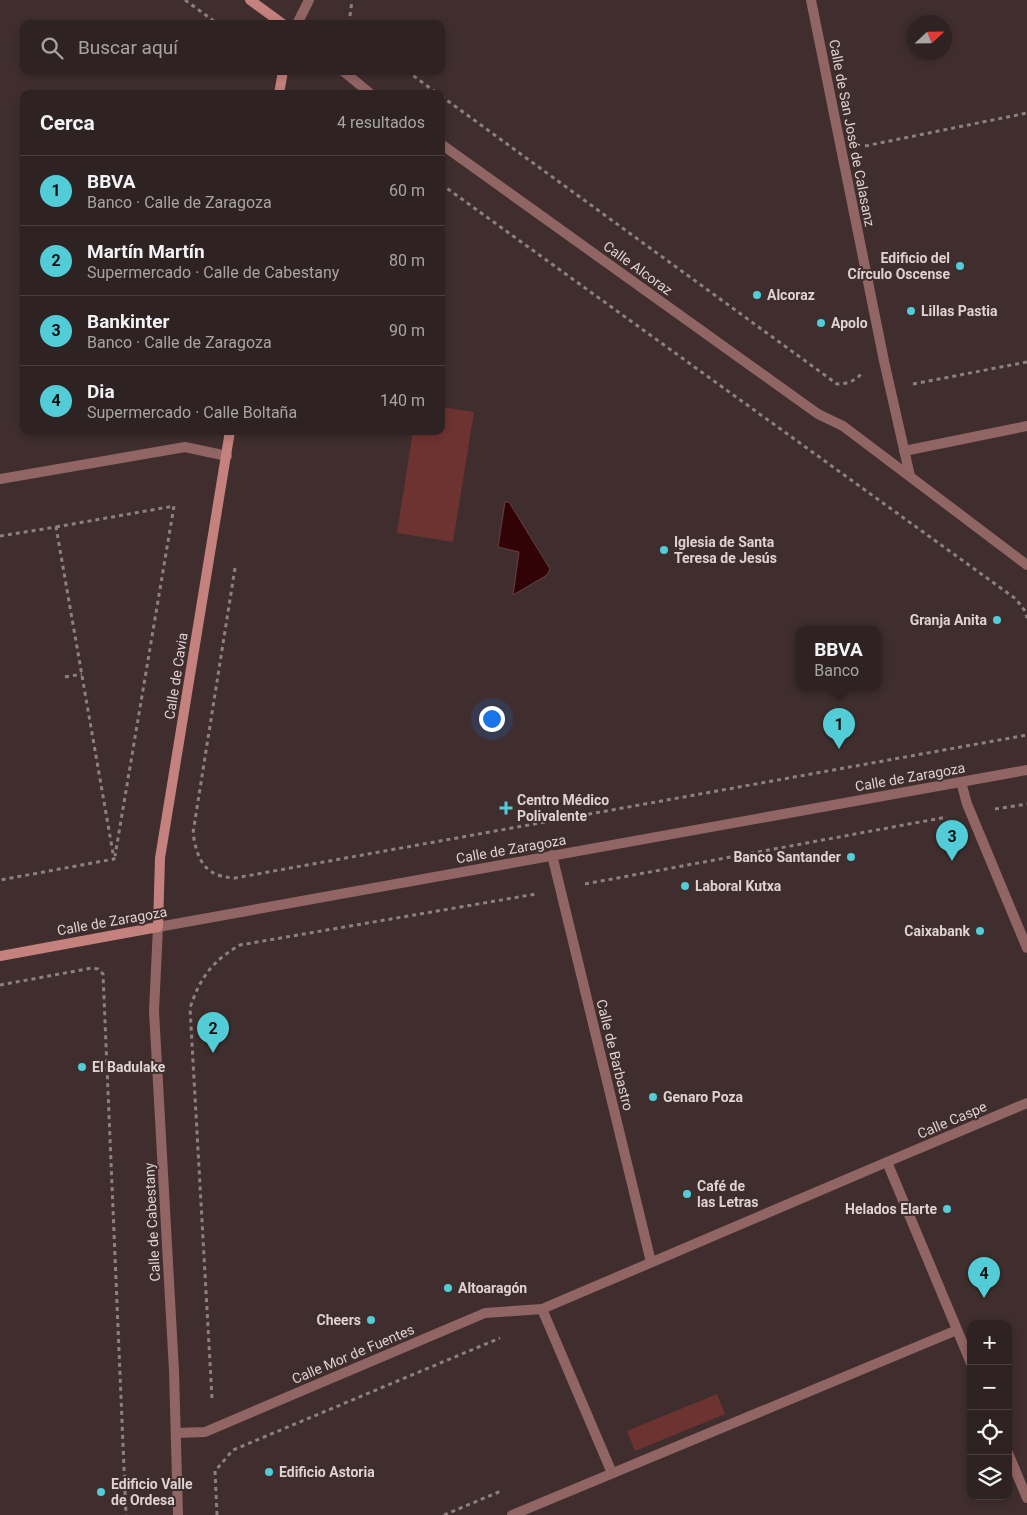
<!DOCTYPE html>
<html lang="es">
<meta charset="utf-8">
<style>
body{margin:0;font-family:Roboto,sans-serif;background:#3b2f2f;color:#f1f3f6}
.controls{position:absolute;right:15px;bottom:15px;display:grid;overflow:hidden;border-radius:10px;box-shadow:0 2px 8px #0003}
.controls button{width:45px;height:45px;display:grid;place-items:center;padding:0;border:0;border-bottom:1px solid #4a3f40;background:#2f2222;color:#f1f3f6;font:25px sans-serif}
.compass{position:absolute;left:907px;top:15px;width:45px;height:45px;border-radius:50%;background:#2f2222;box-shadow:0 2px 8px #0003;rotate:68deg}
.you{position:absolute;left:491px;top:718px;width:18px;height:18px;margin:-12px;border:4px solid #fff;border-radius:50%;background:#1a73e8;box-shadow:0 0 0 8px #1a73e833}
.badge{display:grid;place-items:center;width:32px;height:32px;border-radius:50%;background:#52ccd6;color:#111;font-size:16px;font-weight:700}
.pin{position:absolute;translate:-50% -41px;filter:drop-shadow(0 1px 2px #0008)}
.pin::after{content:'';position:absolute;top:26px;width:18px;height:15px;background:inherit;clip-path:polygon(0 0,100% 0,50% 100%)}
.popup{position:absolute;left:796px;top:626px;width:85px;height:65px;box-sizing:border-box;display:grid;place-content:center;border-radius:10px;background:#2f2222;filter:drop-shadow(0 1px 4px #0005);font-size:16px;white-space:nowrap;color:#a7a4a5}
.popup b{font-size:19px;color:#f1f3f6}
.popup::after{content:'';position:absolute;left:50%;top:100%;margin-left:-10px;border:10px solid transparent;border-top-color:#2f2222}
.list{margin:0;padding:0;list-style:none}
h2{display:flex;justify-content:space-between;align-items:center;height:65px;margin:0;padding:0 20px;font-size:21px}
h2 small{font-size:16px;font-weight:400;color:#a7a4a5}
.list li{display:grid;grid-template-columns:32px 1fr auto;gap:15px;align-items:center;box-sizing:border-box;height:70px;padding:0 20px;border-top:1px solid #4a3f40}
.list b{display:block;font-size:19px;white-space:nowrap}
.list p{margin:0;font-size:16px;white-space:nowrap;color:#a7a4a5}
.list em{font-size:16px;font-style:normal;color:#a7a4a5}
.icon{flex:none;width:28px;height:28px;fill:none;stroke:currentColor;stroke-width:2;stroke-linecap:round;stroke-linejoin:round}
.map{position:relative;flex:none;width:1027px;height:1515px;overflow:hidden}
.search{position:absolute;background:#2f2222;box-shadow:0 2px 8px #0003;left:20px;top:20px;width:425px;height:55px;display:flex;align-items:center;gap:12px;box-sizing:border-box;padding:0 18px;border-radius:10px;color:#a7a4a5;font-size:19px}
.panel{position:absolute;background:#2f2222;box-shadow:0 2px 8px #0003;left:20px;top:90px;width:425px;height:345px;border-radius:10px}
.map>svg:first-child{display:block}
.green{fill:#6d3331}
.water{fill:#320306;stroke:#664143}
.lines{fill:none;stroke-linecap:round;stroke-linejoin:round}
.path{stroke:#8e807f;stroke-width:3;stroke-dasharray:4 4;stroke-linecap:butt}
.pedestrian{stroke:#916563;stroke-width:10}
.minor{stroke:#916563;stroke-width:10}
.tertiary{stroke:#916563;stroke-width:10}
.secondary{stroke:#c5817d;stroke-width:10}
.poi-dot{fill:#52ccd6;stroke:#3f2e2d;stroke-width:2}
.labels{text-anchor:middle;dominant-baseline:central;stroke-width:4;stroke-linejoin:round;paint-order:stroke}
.street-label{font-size:14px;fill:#ded3d2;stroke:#3f2e2d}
.poi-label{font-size:14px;font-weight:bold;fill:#ded3d2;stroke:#3f2e2d;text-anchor:start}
</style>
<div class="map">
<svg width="1027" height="1515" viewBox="0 0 1027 1515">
<rect width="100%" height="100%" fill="#3f2e2d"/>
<g class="green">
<path d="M441,407L474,412L453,542L397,533L413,431H441Z"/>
<path d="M717,1394L725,1414L635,1451L627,1431Z"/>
</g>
<path class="water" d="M505,502H509L550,569L547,575L513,595L519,552L498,547Z"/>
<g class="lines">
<g class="path">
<path d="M185,0L218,24"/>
<path d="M349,24L352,0"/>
<path d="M407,71L438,94"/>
<path d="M441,96L837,384C847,384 855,381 861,374"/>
<path d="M865,146L1027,113"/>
<path d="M441,184L1016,599L1025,611L1027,618"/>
<path d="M913,384L1027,362"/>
<path d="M109,433L117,431"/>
<path d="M56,527L174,506L115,856"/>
<path d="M0,536L56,527L114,859L0,880"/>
<path d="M235,568L193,833C197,860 205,877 235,878L1027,735"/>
<path d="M65,677L82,674"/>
<path d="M995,809L1027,804"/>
<path d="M585,884L947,817"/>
<path d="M0,985L92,968L98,969L103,974L126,1515"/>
<path d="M212,1398L190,1008C200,978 212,961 240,945L536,894"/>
<path d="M217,1515L215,1471L233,1450L500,1338"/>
<path d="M444,1515L501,1491"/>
</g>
<g class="pedestrian">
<path d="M904,451L1027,426"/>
<path d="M552,855L651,1262"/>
</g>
<g class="minor">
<path d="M811,0L884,361L910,476"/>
<path d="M297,24L309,0"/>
<path d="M343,71L371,94"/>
<path d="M441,144L818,414L843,426L1027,565"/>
<path d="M0,479L185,447L227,456"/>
<path d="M961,782L967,804L1027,948"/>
<path d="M158,927L1027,770"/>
<path d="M887,1162L1027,1103"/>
<path d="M542,1309L612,1473"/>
<path d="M176,1433L205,1432L485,1313L542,1309L887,1162L971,1363"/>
<path d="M1008,1453L1027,1498"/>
<path d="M512,1515L957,1330"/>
</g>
<path class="tertiary" d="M158,927L154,1011L174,1371L178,1515"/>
<g class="secondary">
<path d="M250,0L283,24"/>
<path d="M279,94L283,71"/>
<path d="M0,956L158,927L160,858L230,431"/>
</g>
</g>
<g class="poi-dot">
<circle cx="960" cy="266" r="5"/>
<circle cx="757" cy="295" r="5"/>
<circle cx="911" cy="311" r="5"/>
<circle cx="821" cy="323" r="5"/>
<circle cx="664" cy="550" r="5"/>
<circle cx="997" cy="620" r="5"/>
<path d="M503.5 800.5h5v5h5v5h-5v5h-5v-5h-5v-5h5z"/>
<circle cx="851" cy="857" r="5"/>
<circle cx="685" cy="886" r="5"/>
<circle cx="980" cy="931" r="5"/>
<circle cx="82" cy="1067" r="5"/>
<circle cx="653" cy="1097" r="5"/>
<circle cx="687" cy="1194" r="5"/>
<circle cx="947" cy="1209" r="5"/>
<circle cx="448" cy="1288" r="5"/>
<circle cx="371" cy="1320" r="5"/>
<circle cx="269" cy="1472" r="5"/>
<circle cx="101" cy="1492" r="5"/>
</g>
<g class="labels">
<g class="street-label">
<text transform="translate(852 133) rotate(79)">Calle de San José de Calasanz</text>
<text transform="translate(638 268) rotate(36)">Calle Alcoraz</text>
<text transform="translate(176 676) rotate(-81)">Calle de Cavia</text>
<text transform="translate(910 777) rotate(-10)">Calle de Zaragoza</text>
<text transform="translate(511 849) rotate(-10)">Calle de Zaragoza</text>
<text transform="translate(112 921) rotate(-10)">Calle de Zaragoza</text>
<text transform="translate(615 1055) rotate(76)">Calle de Barbastro</text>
<text transform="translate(952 1120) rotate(-23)">Calle Caspe</text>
<text transform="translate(152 1222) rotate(-93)">Calle de Cabestany</text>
<text transform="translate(353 1354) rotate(-23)">Calle Mor de Fuentes</text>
</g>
<g class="poi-label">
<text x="950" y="258" text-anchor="end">Edificio del<tspan x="950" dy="16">Círculo Oscense</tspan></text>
<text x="767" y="295">Alcoraz</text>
<text x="921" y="311">Lillas Pastia</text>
<text x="831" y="323">Apolo</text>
<text x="674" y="542">Iglesia de Santa<tspan x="674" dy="16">Teresa de Jesús</tspan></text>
<text x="987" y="620" text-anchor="end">Granja Anita</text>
<text x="517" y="800">Centro Médico<tspan x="517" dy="16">Polivalente</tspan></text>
<text x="841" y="857" text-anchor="end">Banco Santander</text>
<text x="695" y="886">Laboral Kutxa</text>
<text x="970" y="931" text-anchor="end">Caixabank</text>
<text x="92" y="1067">El Badulake</text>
<text x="663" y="1097">Genaro Poza</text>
<text x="697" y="1186">Café de<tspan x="697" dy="16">las Letras</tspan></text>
<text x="937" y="1209" text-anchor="end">Helados Elarte</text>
<text x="458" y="1288">Altoaragón</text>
<text x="361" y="1320" text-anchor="end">Cheers</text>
<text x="279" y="1472">Edificio Astoria</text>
<text x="111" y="1484">Edificio Valle<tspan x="111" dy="16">de Ordesa</tspan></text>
</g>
</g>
</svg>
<div class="controls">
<button>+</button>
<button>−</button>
<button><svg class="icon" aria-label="locate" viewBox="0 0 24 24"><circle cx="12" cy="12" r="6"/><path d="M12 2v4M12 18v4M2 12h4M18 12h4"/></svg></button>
<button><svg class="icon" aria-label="layers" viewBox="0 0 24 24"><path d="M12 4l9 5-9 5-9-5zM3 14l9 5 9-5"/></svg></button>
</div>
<svg class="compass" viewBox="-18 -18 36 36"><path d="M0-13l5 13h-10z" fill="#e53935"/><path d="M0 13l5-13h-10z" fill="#a7a4a5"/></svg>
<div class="you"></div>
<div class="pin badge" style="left:839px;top:749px">1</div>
<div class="popup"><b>BBVA</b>Banco</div>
<div class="pin badge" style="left:213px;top:1053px">2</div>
<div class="pin badge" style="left:952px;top:861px">3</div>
<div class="pin badge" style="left:984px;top:1298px">4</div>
<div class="search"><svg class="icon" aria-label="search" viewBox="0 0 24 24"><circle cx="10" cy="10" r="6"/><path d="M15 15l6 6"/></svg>Buscar aquí</div>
<section class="panel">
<h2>Cerca<small>4 resultados</small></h2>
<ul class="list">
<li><span class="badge">1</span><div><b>BBVA</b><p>Banco · Calle de Zaragoza</p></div><em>60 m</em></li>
<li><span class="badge">2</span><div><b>Martín Martín</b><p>Supermercado · Calle de Cabestany</p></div><em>80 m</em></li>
<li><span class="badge">3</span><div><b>Bankinter</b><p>Banco · Calle de Zaragoza</p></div><em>90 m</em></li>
<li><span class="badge">4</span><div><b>Dia</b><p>Supermercado · Calle Boltaña</p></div><em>140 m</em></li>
</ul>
</section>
</div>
